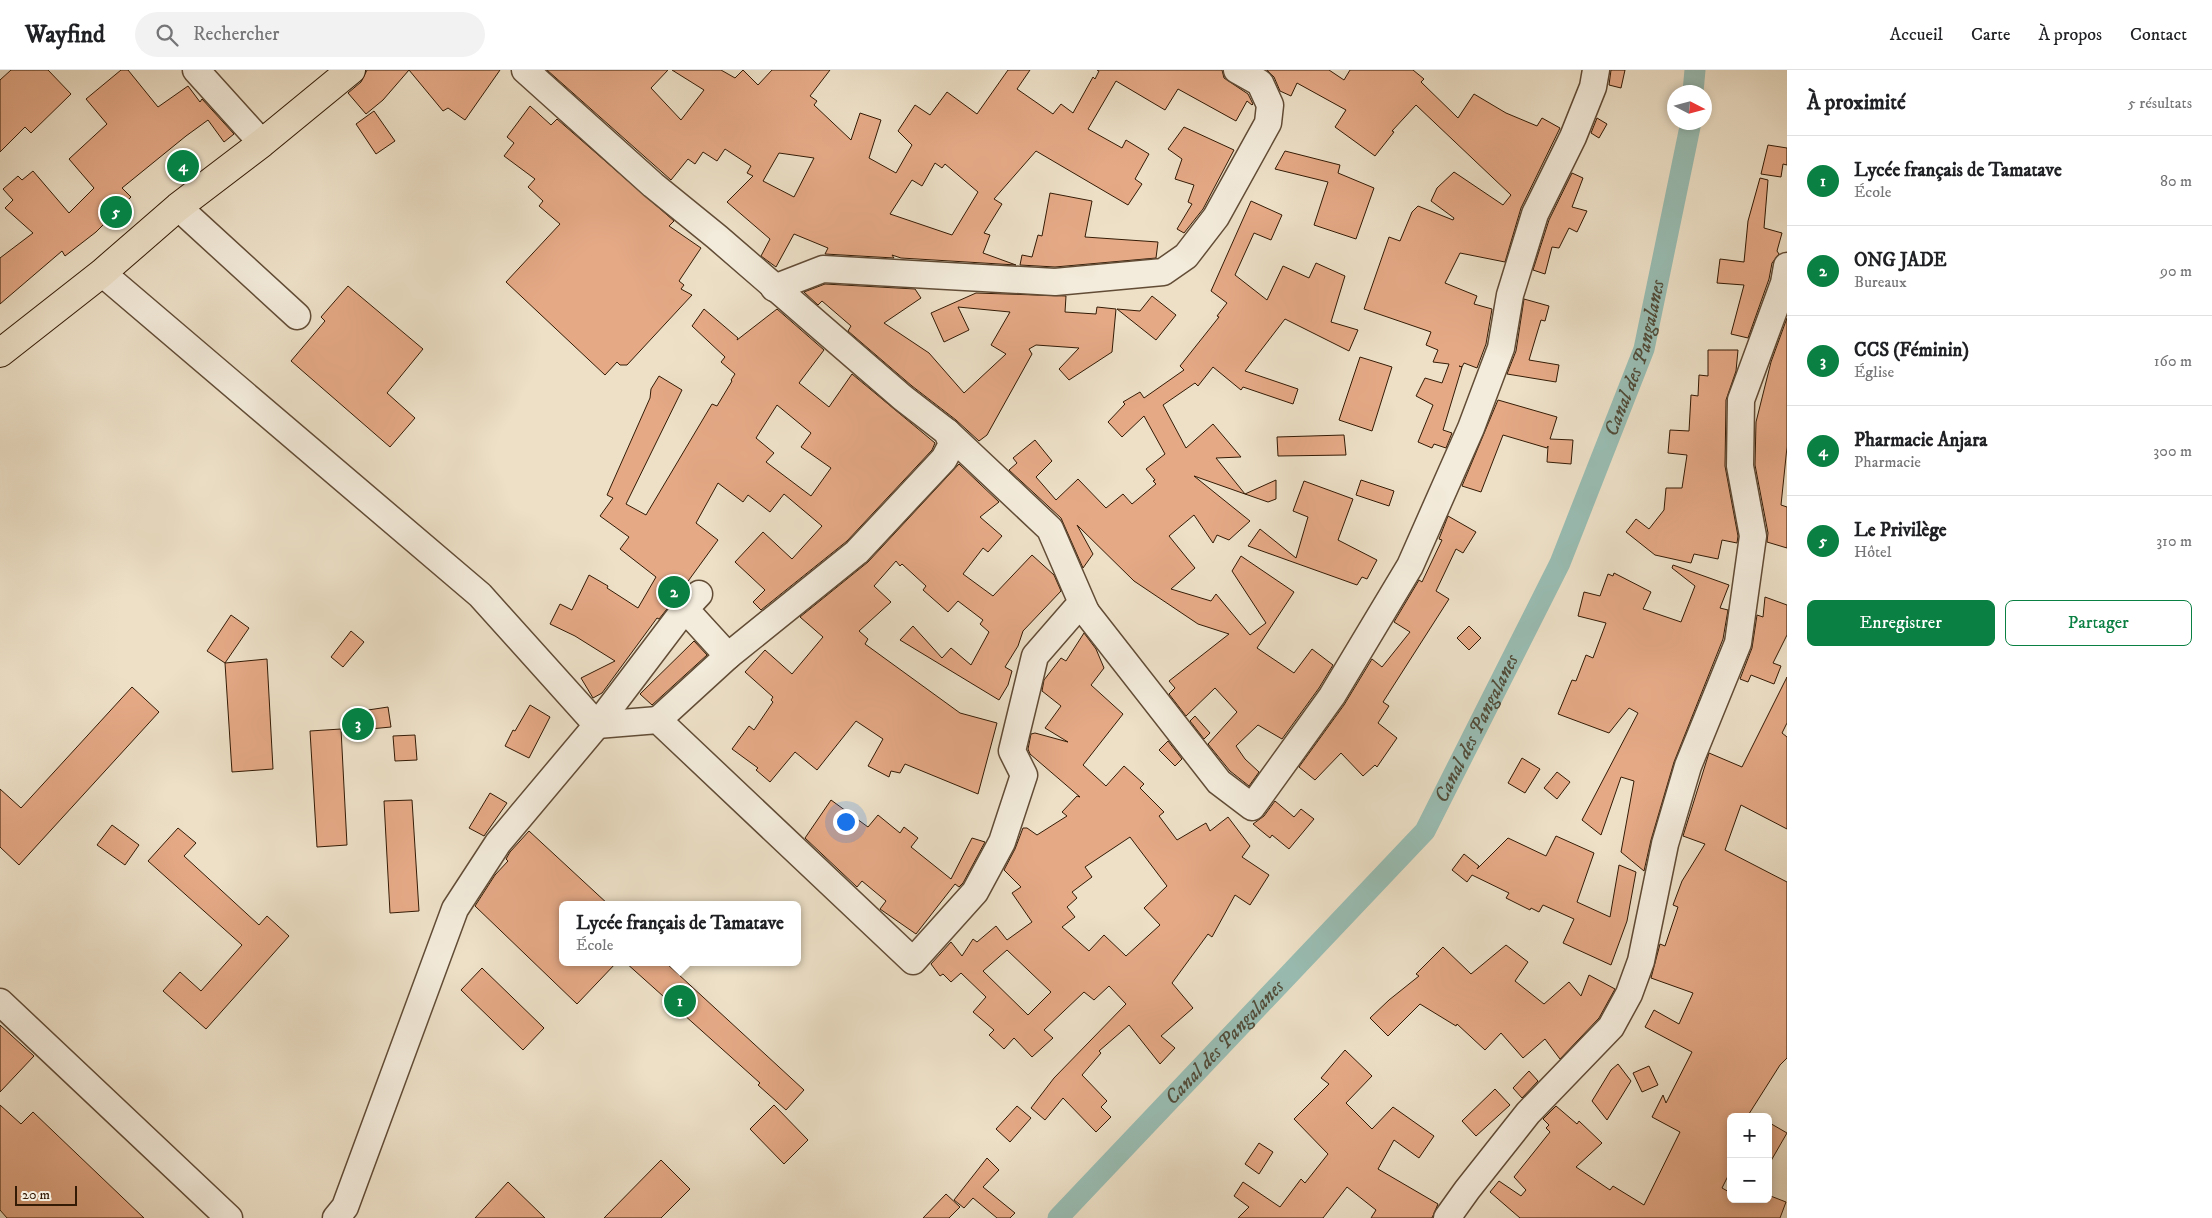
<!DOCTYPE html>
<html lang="fr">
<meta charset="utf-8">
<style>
body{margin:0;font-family:"IM FELL DW Pica",serif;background:#f2f2f2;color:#202124}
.controls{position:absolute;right:15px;bottom:15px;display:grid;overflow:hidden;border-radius:8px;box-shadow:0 2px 8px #0003}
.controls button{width:45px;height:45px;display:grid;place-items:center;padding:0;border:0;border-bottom:1px solid #e0e0e0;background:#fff;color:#202124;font:25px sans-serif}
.compass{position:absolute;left:1667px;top:15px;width:45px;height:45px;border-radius:50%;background:#fff;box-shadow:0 2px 8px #0003;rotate:96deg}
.scale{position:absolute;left:15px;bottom:12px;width:62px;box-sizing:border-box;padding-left:5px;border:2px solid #341b05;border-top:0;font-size:14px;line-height:18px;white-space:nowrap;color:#341b05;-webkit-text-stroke:4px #f3ebdb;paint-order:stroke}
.you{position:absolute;left:845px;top:751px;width:18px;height:18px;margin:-12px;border:4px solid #fff;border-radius:50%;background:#1a73e8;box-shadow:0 0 0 8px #1a73e833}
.badge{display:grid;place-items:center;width:32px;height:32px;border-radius:50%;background:#0b8043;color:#fff;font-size:16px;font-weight:700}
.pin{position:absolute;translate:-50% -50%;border:2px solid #fff;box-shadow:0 1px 5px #0006}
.popup{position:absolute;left:559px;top:831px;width:242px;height:65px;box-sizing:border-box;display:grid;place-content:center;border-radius:8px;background:#fff;filter:drop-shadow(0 1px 4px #0005);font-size:16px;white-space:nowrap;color:#757577}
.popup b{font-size:19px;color:#202124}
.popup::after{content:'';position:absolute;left:50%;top:100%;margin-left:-10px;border:10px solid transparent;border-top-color:#fff}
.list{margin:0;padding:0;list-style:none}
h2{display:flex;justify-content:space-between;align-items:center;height:65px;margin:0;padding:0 20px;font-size:21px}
h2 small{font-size:16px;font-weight:400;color:#757577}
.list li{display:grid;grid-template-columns:32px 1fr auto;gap:15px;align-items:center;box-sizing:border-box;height:90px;padding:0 20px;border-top:1px solid #e0e0e0}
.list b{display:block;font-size:19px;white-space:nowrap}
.list p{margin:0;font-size:16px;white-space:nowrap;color:#757577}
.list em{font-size:16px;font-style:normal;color:#757577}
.actions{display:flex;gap:10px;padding:15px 20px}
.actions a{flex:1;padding:11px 0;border:1px solid #0b8043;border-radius:8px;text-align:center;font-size:18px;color:#0b8043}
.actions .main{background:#0b8043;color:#fff}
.icon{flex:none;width:28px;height:28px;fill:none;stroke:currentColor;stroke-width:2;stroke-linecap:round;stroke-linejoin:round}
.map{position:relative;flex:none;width:1787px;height:1148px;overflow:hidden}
header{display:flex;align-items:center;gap:30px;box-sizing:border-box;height:70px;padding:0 25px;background:#fff;border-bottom:1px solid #e0e0e0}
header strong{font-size:24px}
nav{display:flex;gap:28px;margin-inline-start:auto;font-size:18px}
.search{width:350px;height:45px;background:#f2f2f2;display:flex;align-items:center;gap:12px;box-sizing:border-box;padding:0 18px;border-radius:28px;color:#757577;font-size:19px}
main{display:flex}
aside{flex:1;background:#fff}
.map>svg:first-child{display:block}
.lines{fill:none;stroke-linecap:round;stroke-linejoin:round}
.canal{stroke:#99bdb3;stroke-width:21}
.building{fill:#e5a986;stroke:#341b05;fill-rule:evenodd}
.minor-casing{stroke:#624c36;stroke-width:29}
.major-casing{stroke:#341b05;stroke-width:30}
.minor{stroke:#f3ebdb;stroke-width:26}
.major{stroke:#ede0c7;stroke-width:28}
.labels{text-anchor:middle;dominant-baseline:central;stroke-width:4;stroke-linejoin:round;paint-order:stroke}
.water-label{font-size:20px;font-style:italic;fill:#524c39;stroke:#f3ebdb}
</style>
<header>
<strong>Wayfind</strong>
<div class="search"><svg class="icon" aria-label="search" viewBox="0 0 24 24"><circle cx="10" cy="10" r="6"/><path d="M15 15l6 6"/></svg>Rechercher</div>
<nav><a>Accueil</a><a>Carte</a><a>À propos</a><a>Contact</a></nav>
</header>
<main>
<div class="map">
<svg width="1787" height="1148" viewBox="0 0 1787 1148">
<rect width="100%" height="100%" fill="#ede0c7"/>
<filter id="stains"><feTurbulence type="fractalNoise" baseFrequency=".004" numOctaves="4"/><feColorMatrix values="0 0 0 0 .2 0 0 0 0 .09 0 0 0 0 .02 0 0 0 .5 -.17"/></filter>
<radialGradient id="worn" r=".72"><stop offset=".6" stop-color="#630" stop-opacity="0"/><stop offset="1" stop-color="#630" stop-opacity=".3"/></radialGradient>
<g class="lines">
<g class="canal">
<path d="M1693,22L1695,0"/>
<path id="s1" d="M1058,1148L1425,761L1560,493L1644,279L1691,52"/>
</g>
</g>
<g class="building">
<path d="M11,0H48L71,24L31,63L25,57L0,82V10Z"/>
<path d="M121,0H128L158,37L188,16L200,32L202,29L234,64L224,72L208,50L186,66L122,118L131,127L96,162L65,186L62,181L0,234V188L33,163L5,138L13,130L3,119L18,106L22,110L33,101L69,143L94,118L69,89L107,54L86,29Z"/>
<path d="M367,0H500L465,50L448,38L443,41L409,0L383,30L366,44L348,23L361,12Z"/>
<path d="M547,0H668L651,18L681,50L704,20L672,0H721L735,8L743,0L758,15L772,0H830L810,26L817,31L814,35L851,70L860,43L881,50L869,88L896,103L912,75L898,61L915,35L930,45L947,22L977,44L1008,0H1030L1017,19L1053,44L1061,34L1073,43L1093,7L1095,9L1099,1L1097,0H1222L1224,8L1248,24L1253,34L1252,35L1247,31L1236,51L1178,19L1165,40L1116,11L1088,59L1122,78L1126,70L1149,84L1135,109L1142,114L1128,135L1036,81L994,129L1002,134L984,163L990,165L983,183L1016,195L901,188L892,185L894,188L825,184L828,178L794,164L776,197L761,186L770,169L727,132L753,106L747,103L751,96L725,79L717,91L703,82L695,94L688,89L671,110ZM779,83L814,88L794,127L763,111ZM935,93L942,98L945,94L978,122L952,165L890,144L912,110L922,116Z"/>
<path d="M1267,0H1329L1344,10L1350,0H1413L1424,9L1421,12L1458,48L1474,24L1506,43L1537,56L1542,48L1560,58L1521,138L1505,192L1460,183L1445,213L1477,226L1474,234L1492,239L1486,274L1477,298L1464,293L1462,297L1459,296L1462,297L1443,360L1452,363L1446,378L1434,374L1432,378L1418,372L1433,335L1416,326L1425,308L1442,313L1449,294L1433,292L1438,280L1426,275L1431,262L1364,239L1389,167L1400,171L1412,142L1418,136L1453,150L1454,148L1431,131L1437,118L1454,102L1503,135L1511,125L1416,35L1392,61L1394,62L1375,86L1335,57L1346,40L1297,13L1291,26L1280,21L1274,7Z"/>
<path d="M1611,0H1625L1621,18L1609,15Z"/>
<path d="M530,36L551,55L557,49L674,151L669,156L701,178L679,211L684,215L681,219L692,225L627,295H620L617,292L605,305L506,212L560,154L539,136L543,131L528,117L535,109L504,86L514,73L507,67Z"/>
<path d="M374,41L395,71L376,84L356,54Z"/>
<path d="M1597,48L1607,54L1599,68L1591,63Z"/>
<path d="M1184,57L1234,80L1203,139L1184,163L1177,159L1192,134L1188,132L1194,115L1175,109L1182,89L1168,79Z"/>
<path d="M1768,75L1787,78V95L1783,94L1781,107L1761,104Z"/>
<path d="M1285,81L1340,95L1338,103L1374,118L1356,169L1314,155L1328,112L1275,99Z"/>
<path d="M1572,103L1583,108L1572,137L1587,141L1577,162L1569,158L1559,178L1552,177L1545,204L1533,200L1549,150Z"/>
<path d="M1760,108L1768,110L1764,158L1782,163L1777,181L1779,184L1772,193L1769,209L1748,268L1731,264L1744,215L1717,213L1720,189L1744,192L1748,151Z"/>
<path d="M1050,123L1092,131L1085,167L1158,172L1156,188L1055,197L1020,195L1022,185L1032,187L1038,165L1042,166Z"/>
<path d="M1251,131L1282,145L1271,170L1254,163L1235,205L1267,230L1283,196L1309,208L1316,193L1345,206L1331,252L1358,260L1349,281L1285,249L1245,301L1298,319L1293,334L1243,317L1241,320L1213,297L1198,316L1195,313L1163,335L1186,378L1213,354L1241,387L1216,388L1245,424L1194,406L1250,451L1229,470L1217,465L1213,473L1194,445L1169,466L1195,498L1171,519L1211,531L1216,524L1250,565L1266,553L1232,501L1241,486L1294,522L1257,578L1294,603L1312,579L1333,595L1319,618L1282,669L1258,655L1236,676L1245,689L1259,702L1249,716L1230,701L1208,674L1237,642L1215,618L1186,646L1169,624L1175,618L1169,611L1229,564L1198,554L1134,511L1077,455L1093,484L1083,498L1061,448L1009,400L1017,393L1013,388L1035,370L1052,391L1036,407L1056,430L1078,409L1106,438L1123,424L1132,434L1156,414L1153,411L1155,410L1146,399L1165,384L1144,346L1122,367L1108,352L1125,334L1123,332L1140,322L1144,328L1184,300L1180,296L1219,247L1217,246L1227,233L1211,221Z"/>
<path d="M825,214L915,219L921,228L884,253L929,283L964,323L1006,284L991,275L1010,242L958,237L969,260L944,272L931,243L976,223L1066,226L1065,242L1096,244L1097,237L1116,239L1112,282L1069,310L1059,299L1079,278L1036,275L1029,279L1032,284L987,365L979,371L956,350L912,316L848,261L851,256L822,231L818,235L804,222Z"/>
<path d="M348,216L423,279L387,323L415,348L390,377L291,291L325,251L321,247Z"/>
<path d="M1152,226L1176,245L1156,270L1117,239L1140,241Z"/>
<path d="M1524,229L1549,236L1545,251L1541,250L1529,290L1559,295L1556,312L1507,304L1516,281Z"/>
<path d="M704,239L738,268L737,270L777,239L824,280L799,313L829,337L852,304L935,373L932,380L847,471L761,540L753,532L765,520L735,492L763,462L792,489L822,456L784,424L770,442L748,425L743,432L718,413L696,453L718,470L678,525L659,549L657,548L602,623L593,628L581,608L615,591L575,566L550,554L560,534L572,540L589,505L608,516L607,518L638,538L656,507L620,479L629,467L600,446L613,428L607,425L650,328L651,319L659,306L682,320L626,434L646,445L712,334L717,336L732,311L731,310L735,304L721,292L725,287L692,256ZM777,335L811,363L801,377L831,398L811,426L766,392L774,383L756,368Z"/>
<path d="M1787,248V377L1781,435L1787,437V478L1767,472L1768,463L1755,395L1756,352L1771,292Z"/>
<path d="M1708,280H1738L1736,301L1726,330L1725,396L1738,466L1737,473L1722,470L1718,489L1694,484L1691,493L1655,485L1626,462L1636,449L1649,459L1664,440L1666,418H1682L1687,385L1668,383L1670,360L1689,361L1691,325L1698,326L1699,305L1708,306Z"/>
<path d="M1360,287L1392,297L1372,361L1339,350Z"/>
<path d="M1498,330L1557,347L1550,369L1573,370L1571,394L1547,392L1548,376L1547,378L1503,365L1481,422L1462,416Z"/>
<path d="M1344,365L1346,385L1278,386L1277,367Z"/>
<path d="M959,394L999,432L980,447L1002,466L988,482L983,478L963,504L993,526L1032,485L1054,505L1061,521L1023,561L1018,576L1005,597L1012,601L1008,615L999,630L900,570L913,556L942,588L951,578L971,595L989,562L980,554L983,550L958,531L948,542L923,520L926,516L902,494L900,496L896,491L874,516L891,532L859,561L868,569L865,574L960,643L997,653L978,724L905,694L900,703L891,701L889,707L868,696L883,669L856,651L817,700L795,682L770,712L756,700L758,698L732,679L749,656L754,660L773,632L771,630L773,627L745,602L765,580L792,604L823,567L800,547L868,492Z"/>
<path d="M1276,410V429L1268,432L1245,424Z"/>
<path d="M1361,410L1394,421L1389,436L1356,425Z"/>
<path d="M1304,411L1353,429L1338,470L1377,490L1367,509L1362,507L1357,515L1248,476L1260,459L1296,488L1308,447L1293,441Z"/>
<path d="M1448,446L1476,462L1463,483L1456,479L1436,521L1449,529L1383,632L1389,636L1378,653L1397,668L1377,697L1375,695L1363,706L1341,683L1315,710L1299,697L1344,635L1372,589L1382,597L1410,562L1394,552L1419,510L1422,512L1442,470L1439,469Z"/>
<path d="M1673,495L1729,515L1720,538L1728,540L1723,569L1674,692L1651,770L1644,801L1621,782L1634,711L1621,707L1601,765L1582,750L1638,643L1629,638L1609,663L1558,644L1572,610L1576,611L1586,585L1593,588L1606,553L1578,546L1584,522L1600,526L1608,504L1613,506L1614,503L1651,522L1643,539L1681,552L1695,516L1672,498Z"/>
<path d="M1765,527L1787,535V565L1773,593L1781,596L1774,614L1751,605L1748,612L1740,609L1752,578L1757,545L1763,547Z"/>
<path d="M231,545L249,558L225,593L207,581Z"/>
<path d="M1469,556L1481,568L1469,580L1457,568Z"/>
<path d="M351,561L364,572L343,597L331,587Z"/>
<path d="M1084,563L1096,579L1104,598L1091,615L1123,644L1083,695L1106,716L1124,696L1144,714L1140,718L1164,742L1159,746L1177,770L1206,753L1210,761L1228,747L1250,776L1242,787L1269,805L1250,835L1235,825L1212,867L1208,864L1172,913L1193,938L1161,966L1175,978L1160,994L1129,955L1099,981L1101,983L1082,1005L1107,1031L1101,1037L1111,1047L1096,1062L1063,1028L1045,1050L1031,1038L1054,1008L1126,934L1109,916L1094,930L1084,922L1044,960L1053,968L1032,987L1014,968L1004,979L989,965L994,960L973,942L986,927L961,903L951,912L943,904L940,906L931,894L951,872L962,886L973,869L977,872L996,856L1007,870L1032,852L1012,823L1021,817L1004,800L1015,779L1023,758H1027L1037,765L1067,746L1062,742L1077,726L1080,727L1030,684L1028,679L1031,664L1035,663L1068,672L1045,658L1061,636L1042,621L1044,610L1061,588L1066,591ZM1130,767L1167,816L1144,838L1160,855L1126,886L1104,865L1089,881L1062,857L1075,847L1067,837L1077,828L1072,822L1092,807L1085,797ZM1007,880L1051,922L1028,945L983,901Z"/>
<path d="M694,571L707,585L652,635L640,624Z"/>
<path d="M267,589L273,699L232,702L225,593Z"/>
<path d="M1787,607V653L1782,663L1787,667V759L1741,735L1725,780L1787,812V988L1780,995L1747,1047H1731V1100L1722,1118L1731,1123V1129H1768V1125L1786,1132L1780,1148H1520L1490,1122L1499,1111L1521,1126L1526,1120L1514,1107L1550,1062L1546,1058L1549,1055L1543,1049L1556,1036L1577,1054L1579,1051L1602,1073L1576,1097L1610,1120L1613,1116L1644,1135L1680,1062L1652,1047L1663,1025L1666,1033L1692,982L1645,957L1654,940L1679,954L1693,923L1651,908L1660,874L1665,876L1678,837L1673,835L1682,811L1705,774L1683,766L1709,683L1742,697Z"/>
<path d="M132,617L159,642L19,795L0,777V719L21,738Z"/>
<path d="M530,635L550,647L529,688L505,676L513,660L515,661Z"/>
<path d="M388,637L391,657L370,659L368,640Z"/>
<path d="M1195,646L1210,663L1204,669L1190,651Z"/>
<path d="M341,659L347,775L317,777L310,661Z"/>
<path d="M415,665L417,690L395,691L393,666Z"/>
<path d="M1168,671L1182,689L1175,696L1159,680Z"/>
<path d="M1522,688L1540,699L1525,723L1508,713Z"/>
<path d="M1557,702L1570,712L1557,729L1544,718Z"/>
<path d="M490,723L507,733L484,766L469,758Z"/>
<path d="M412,730L419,841L390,843L384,731Z"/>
<path d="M831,730L868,757L878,745L900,763L904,757L918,768L911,777L951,809L972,768L985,772L963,813L959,817L955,814L916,864L880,839L886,831L862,811L857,817L805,768Z"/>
<path d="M1275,731L1294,747L1301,739L1314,749L1289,779L1272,765L1270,768L1253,754L1264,746Z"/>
<path d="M112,755L139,775L125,795L97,775Z"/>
<path d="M178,758L196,773L184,786L259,855L267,846L289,866L206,959L163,921L180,902L201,921L242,875L148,791Z"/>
<path d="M529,761L609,835H562V892H617L577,934L475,836L495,805L508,791L506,789L510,782Z"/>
<path d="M1556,766L1594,783L1577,832L1610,847L1619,795L1636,802L1627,851L1611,895L1563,873L1574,849L1543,835L1539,842L1531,838L1530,840L1506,828L1509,823L1472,805L1467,812L1452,800L1464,784L1479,796L1477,799L1508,768L1546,786Z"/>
<path d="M1506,875L1528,892L1515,911L1544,934L1569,912L1581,926L1589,905L1615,919L1599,948L1560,989L1545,969L1523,988L1501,963L1485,980L1457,954L1456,956L1420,934L1388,966L1370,948L1389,930L1419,906L1416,904L1443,877L1471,904Z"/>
<path d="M625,892H665L804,1020L786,1040L758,1015L760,1013Z"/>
<path d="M482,898L544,958L523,980L461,920Z"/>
<path d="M0,955L34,986L0,1022Z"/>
<path d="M1345,980L1372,1006L1346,1033L1372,1059L1393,1037L1434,1066L1419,1088L1394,1070L1378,1099L1438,1134L1432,1148H1371L1376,1140L1347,1117L1323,1148H1238L1249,1137L1234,1126L1243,1112L1280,1137L1301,1109L1305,1113L1328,1084L1294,1049L1329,1014L1321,1008Z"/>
<path d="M1618,994L1631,1011L1607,1050L1592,1031L1611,1000Z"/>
<path d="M1649,996L1658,1015L1642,1022L1633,1003Z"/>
<path d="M1529,1001L1538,1011L1522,1028L1513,1018Z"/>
<path d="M1495,1019L1510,1035L1476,1066L1462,1051Z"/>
<path d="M0,1035L21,1054L33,1042L144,1148H7L0,1140Z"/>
<path d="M774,1035L808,1070L784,1094L750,1059Z"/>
<path d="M1017,1036L1031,1048L1010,1072L996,1059Z"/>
<path d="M1768,1052L1787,1063L1768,1096Z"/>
<path d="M1259,1073L1273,1082L1259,1104L1245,1094Z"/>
<path d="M987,1088L999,1100L983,1117L1015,1143L1010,1148H997L973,1128L964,1138L954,1130Z"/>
<path d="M661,1090L690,1119L661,1148H604Z"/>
<path d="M508,1112L545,1148H475Z"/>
<path d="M946,1124L960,1137L949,1148H923Z"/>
</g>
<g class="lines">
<defs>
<g id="minor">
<path d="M196,0L262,73"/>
<path d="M525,0L653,115L717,167L903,328L947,362L952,374L944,389L857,482L728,586L658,650"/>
<path d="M178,137L297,246"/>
<path d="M102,203L480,525L597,655L498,773L455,839L345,1137L336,1148"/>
<path d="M774,218L823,199L1055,212L1163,202L1186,186L1216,147L1268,53L1270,35L1260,13L1237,0"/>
<path d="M947,362L1050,459L1086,542"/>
<path d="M699,524L685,539L728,586"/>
<path d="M597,655L658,650L913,891L975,822L1002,772L1024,705L1012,681L1035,586L1075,540L1086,542L1219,712L1252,737L1332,626L1410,496L1471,358L1501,278L1510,225L1535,144L1573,67L1593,17L1596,0"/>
<path d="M597,655L685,539"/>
<path d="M0,932L229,1148"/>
<path d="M1447,1148L1467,1120L1528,1043L1611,957L1629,924L1641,891L1665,774L1688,696L1738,573L1753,466L1740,396L1741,330L1784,213L1787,196"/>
</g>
<path id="major" d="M0,283L102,203L178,137L262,73L351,0"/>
</defs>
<use href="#minor" class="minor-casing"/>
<use href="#major" class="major-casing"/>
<use href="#minor" class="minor"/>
<use href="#major" class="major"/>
</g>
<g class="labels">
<g class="water-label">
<text stroke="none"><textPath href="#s1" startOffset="1052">Canal des Pangalanes</textPath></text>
<text stroke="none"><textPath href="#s1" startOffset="648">Canal des Pangalanes</textPath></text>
<text stroke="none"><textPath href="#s1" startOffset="242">Canal des Pangalanes</textPath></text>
</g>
</g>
<rect width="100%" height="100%" filter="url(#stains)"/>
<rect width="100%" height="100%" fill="url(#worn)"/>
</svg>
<div class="controls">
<button>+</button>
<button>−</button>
</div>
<svg class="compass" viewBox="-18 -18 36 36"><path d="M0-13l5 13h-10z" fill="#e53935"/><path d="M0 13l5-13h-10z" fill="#757577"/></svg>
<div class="scale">20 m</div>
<div class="you"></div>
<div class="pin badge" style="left:680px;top:931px">1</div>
<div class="popup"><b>Lycée français de Tamatave</b>École</div>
<div class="pin badge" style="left:674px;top:522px">2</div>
<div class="pin badge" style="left:358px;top:654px">3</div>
<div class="pin badge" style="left:183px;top:96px">4</div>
<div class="pin badge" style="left:116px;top:142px">5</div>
</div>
<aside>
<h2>À proximité<small>5 résultats</small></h2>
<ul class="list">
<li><span class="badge">1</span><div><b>Lycée français de Tamatave</b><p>École</p></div><em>80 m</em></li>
<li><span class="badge">2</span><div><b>ONG JADE</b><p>Bureaux</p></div><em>90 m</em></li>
<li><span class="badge">3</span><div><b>CCS (Féminin)</b><p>Église</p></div><em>160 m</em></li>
<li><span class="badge">4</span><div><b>Pharmacie Anjara</b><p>Pharmacie</p></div><em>300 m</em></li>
<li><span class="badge">5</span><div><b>Le Privilège</b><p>Hôtel</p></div><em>310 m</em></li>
</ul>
<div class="actions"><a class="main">Enregistrer</a><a>Partager</a></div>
</aside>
</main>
